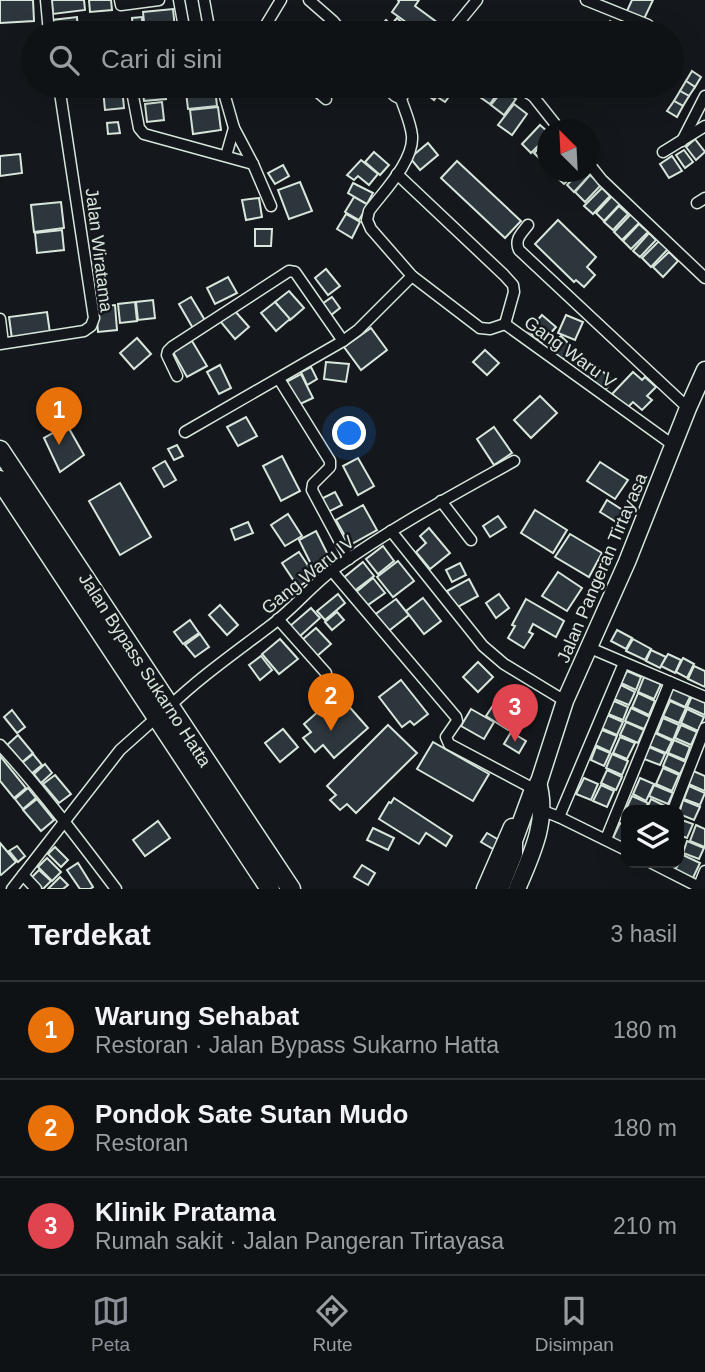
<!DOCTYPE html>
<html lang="id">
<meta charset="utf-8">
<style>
body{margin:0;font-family:Arial,sans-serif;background:#1d2022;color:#f1f3f6}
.controls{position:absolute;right:21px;bottom:21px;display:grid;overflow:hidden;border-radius:14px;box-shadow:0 7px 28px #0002}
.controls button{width:63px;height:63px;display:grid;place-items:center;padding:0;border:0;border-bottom:2px solid #2f3234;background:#0f1215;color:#f1f3f6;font:35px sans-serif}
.compass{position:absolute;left:537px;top:119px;width:63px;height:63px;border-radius:50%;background:#0f1215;box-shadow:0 7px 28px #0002;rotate:336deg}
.you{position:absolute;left:350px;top:434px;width:24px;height:24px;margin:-18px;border:5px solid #fff;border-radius:50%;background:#1a73e8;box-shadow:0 0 0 10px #1a73e833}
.badge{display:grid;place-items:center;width:46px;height:46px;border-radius:50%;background:#8c9099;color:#fff;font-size:23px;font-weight:700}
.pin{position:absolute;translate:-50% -58px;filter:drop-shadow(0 2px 4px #0008)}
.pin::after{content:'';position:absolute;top:37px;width:24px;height:21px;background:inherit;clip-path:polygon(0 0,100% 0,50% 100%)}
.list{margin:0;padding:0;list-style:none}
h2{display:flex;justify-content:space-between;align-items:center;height:91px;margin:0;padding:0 28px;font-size:30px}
h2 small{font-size:23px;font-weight:400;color:#9b9ea0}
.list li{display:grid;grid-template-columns:46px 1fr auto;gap:21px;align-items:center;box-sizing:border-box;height:98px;padding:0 28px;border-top:2px solid #2f3234}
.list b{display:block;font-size:26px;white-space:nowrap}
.list p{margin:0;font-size:23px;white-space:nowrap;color:#9b9ea0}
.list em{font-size:23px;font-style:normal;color:#9b9ea0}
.icon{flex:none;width:38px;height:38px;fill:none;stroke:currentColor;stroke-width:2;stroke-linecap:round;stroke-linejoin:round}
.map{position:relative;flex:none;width:705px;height:889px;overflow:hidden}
.search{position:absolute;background:#0f1215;box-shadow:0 7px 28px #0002;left:21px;right:21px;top:21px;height:77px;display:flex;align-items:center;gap:18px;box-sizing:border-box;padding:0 24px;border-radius:38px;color:#9b9ea0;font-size:26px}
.sheet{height:385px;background:#0f1215}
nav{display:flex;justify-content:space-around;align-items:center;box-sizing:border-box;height:98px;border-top:2px solid #2f3234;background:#0f1215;font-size:19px;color:#9b9ea0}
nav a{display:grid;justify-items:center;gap:4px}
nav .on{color:#8c9099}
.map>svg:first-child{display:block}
.building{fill:#2c363c;stroke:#d8e6dc;stroke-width:2}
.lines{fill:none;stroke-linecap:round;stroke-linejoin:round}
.street-casing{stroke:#d8e6dc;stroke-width:13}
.primary-casing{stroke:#d8e6dc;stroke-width:19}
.highway-casing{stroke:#d8e6dc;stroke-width:21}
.street{stroke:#14181c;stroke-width:10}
.primary{stroke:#14181c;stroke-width:16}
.highway{stroke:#14181c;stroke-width:18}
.labels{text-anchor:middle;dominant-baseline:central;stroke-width:5;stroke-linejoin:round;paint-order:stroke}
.street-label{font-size:18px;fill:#d8e6dc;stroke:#14181c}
</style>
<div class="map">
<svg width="705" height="889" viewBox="0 0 705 889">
<rect width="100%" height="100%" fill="#14181c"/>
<g class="building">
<path d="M0,0H33L34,21L0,23Z"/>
<path d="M52,0H84L85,10L53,14Z"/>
<path d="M89,0H111L112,10L90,12Z"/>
<path d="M398,0H419L415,6L438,23L430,33H421L392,12L399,2Z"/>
<path d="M632,0H653L643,21L626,13Z"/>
<path d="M173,9L175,29L145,32L143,12Z"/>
<path d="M77,17L78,33H53L52,20Z"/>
<path d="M142,17L143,33H133L132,18Z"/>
<path d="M397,18L414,33H380L377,31L386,20L391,25Z"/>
<path d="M610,21L627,31L625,33H602Z"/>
<path d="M692,71L701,77L695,87L686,81Z"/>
<path d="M686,81L695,87L689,96L680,91Z"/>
<path d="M71,86H91L92,93L71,95Z"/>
<path d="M142,86H164L166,99L144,101Z"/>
<path d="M423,86H441L443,88L434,100L420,89Z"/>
<path d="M445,86H457L445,102L439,98L447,87Z"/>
<path d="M483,86H500L502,87L490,104L477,95Z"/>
<path d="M122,87L124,108L105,110L103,89Z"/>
<path d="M215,88L217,106L188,109L186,92Z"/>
<path d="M503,90L516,99L504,115L491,105Z"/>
<path d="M680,91L689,96L683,106L674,101Z"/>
<path d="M674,101L683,106L677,117L667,111Z"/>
<path d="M162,102L164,120L147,122L145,104Z"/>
<path d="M514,104L527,114L512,135L498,125Z"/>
<path d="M218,107L221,130L193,134L190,110Z"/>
<path d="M118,122L120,133L108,134L107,123Z"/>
<path d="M540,125L548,132V136L531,153L522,144Z"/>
<path d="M548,138V157L543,162L534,153Z"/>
<path d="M695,139L705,152L696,160L686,147Z"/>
<path d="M428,143L438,155L420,170L410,158Z"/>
<path d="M684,150L693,162L685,168L676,155Z"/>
<path d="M374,152L389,165L380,175L365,162Z"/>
<path d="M20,154L22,173L0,176V156Z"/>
<path d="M672,156L682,171L669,178L660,164Z"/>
<path d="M361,160L378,174L369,185L358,176L354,180L347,175Z"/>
<path d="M457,161L521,221L505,238L441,178Z"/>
<path d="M283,165L289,176L275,184L268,173Z"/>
<path d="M557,172H577L564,184L554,175Z"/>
<path d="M579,172H586L590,175L574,192L567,185Z"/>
<path d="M590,175L601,185L585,202L575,192Z"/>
<path d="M300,182L312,211L289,219L278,190Z"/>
<path d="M353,183L373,193L367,204L348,193Z"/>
<path d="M602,188L610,196L593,214L584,206Z"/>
<path d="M612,196L620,204L604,221L596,213Z"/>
<path d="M354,197L368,205L359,220L345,212Z"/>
<path d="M259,198L262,217L246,220L242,200Z"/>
<path d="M61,202L64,228L34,232L31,205Z"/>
<path d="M619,206L628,214L613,230L604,222Z"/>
<path d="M346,214L360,222L352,238L337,229Z"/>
<path d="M631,214L640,222L622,240L614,232Z"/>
<path d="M558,220L596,257L587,267L595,275L584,287L576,280L574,282L535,244Z"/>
<path d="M639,224L648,232L631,249L623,241Z"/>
<path d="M255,229H272L271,246H255Z"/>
<path d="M62,230L64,250L37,253L35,233Z"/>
<path d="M649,233L656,240L640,257L633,251Z"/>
<path d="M659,241L668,249L651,267L642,258Z"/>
<path d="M669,252L678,261L663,277L653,267Z"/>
<path d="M326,269L340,286L328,295L315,278Z"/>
<path d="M228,277L237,293L215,304L207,288Z"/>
<path d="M289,291L304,308L290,320L275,302Z"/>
<path d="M191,297L206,322L194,330L179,304Z"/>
<path d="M332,297L340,308L331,315L322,304Z"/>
<path d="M153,300L155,318L138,320L136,302Z"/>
<path d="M135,302L137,321L120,323L118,304Z"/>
<path d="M275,302L290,319L276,331L261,313Z"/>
<path d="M115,305L117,330L98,332L96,307Z"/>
<path d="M234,310L249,327L235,339L220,321Z"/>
<path d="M47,312L50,333L12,339L9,317Z"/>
<path d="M542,315L556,327L542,343L528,331Z"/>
<path d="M566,315L583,322L575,340L558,333Z"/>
<path d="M371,328L387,350L361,370L344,347Z"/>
<path d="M561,336L574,349L562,360L549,347Z"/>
<path d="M137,338L151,354L134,369L120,353Z"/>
<path d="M192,341L207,366L187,377L173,352Z"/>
<path d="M485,350L499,363L487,375L473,362Z"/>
<path d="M326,362L349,364L346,382L324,379Z"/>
<path d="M220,365L231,388L219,394L207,372Z"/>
<path d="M311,367L317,379L307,385L301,372Z"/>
<path d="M598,367L613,381L603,392L588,377Z"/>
<path d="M633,372L642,380L645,377L656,387L647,396L652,400L642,410L633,402L627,408L612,394Z"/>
<path d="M301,374L313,398L298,405L286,382Z"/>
<path d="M540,396L557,413L531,438L514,420Z"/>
<path d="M246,417L257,436L238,446L227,427Z"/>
<path d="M67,425L84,455L60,472L44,438Z"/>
<path d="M494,427L512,453L494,465L477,439Z"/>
<path d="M177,445L183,456L174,460L168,449Z"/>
<path d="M282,456L300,491L281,501L263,466Z"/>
<path d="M358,458L374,486L358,495L343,466Z"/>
<path d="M165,461L176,480L164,487L153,468Z"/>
<path d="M600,462L628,480L615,499L587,481Z"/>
<path d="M120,483L151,537L120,555L89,501Z"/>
<path d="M335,492L342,505L326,513L319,500Z"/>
<path d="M607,500L629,514L621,525L600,512Z"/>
<path d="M363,505L377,530L350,545L336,520Z"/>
<path d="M535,510L567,530L553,553L521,533Z"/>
<path d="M288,514L302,536L285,546L271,525Z"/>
<path d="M498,516L506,527L490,537L483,526Z"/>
<path d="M248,522L253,533L235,540L231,529Z"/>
<path d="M429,528L450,553L430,569L416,552L426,543L420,536Z"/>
<path d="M316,531L332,563L315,572L299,540Z"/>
<path d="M570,534L602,553L589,577L555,557Z"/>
<path d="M383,546L394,561L378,574L366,559Z"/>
<path d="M299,552L315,576L298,587L282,563Z"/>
<path d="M398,561L414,581L393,597L377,577Z"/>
<path d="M363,562L374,576L353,592L342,579Z"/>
<path d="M460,563L466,575L452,582L446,570Z"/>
<path d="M558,572L582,588L567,611L542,596Z"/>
<path d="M373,578L385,593L365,607L355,593Z"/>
<path d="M469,579L478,596L456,608L447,591Z"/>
<path d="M338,594L345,603L325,620L317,611Z"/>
<path d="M499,594L509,608L496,618L486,603Z"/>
<path d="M423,598L441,621L424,634L406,611Z"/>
<path d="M396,599L409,615L386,633L373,616Z"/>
<path d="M526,599L564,621L556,637L533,624L529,632L533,634L524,648L508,638L515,626L512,625Z"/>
<path d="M220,605L238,625L227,635L209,615Z"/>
<path d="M311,608L320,618L299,637L290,626Z"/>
<path d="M337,612L344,620L332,630L325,622Z"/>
<path d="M190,620L199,633L183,644L174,632Z"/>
<path d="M316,628L331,644L317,656L302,640Z"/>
<path d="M617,630L632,638L626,649L611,641Z"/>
<path d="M200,634L209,647L195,657L185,645Z"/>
<path d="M280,639L298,659L279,674L262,654Z"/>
<path d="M633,639L651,649L645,660L626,651Z"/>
<path d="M651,650L666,657L660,668L646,661Z"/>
<path d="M668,654L681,660L675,673L661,666Z"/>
<path d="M261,656L272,670L260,680L249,665Z"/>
<path d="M683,658L694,664L687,678L676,672Z"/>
<path d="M478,662L493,677L478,692L463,677Z"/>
<path d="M694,666L705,671V687L688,679Z"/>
<path d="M627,671L641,677L636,690L621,683Z"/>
<path d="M644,677L661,684L654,699L638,692Z"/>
<path d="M401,680L428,714L414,725L410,721L402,727L379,697Z"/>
<path d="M621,685L635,692L629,705L614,699Z"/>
<path d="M675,685L692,693L685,707L668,699Z"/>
<path d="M504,689L526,703L508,730L486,716Z"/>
<path d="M638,693L655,701L649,715L632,707Z"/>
<path d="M338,694L368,728L334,758L323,745L315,752L303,738L311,732L304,724Z"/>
<path d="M693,694L705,699V715L687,707Z"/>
<path d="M614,701L628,707L623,720L608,714Z"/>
<path d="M670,701L686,708L679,723L663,716Z"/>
<path d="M631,708L650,717L644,729L625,721Z"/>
<path d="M471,709L494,722L484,739L461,726Z"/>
<path d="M687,709L704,717L698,731L681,723Z"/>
<path d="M12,710L25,727L17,733L4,717Z"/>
<path d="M607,715L623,722L617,735L601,728Z"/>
<path d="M663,718L679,725L673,740L657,733Z"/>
<path d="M626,722L644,730L638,743L620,735Z"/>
<path d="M388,725L417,753L356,813L347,804L340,810L330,800L336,795L327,786Z"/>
<path d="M681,725L697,732L691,745L675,738Z"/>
<path d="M283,729L298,747L280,762L265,743Z"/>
<path d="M602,730L617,736L610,752L595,745Z"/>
<path d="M511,732L526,741L519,753L504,744Z"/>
<path d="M655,733L672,741L666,753L649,746Z"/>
<path d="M18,735L33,753L21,763L6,746Z"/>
<path d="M620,737L635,743L627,759L613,753Z"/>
<path d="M674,740L690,747L685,760L668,753Z"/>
<path d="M433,742L489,774L473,801L417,769Z"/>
<path d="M596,747L610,753L604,766L591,760Z"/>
<path d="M649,747L665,754L660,765L644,759Z"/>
<path d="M33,754L42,765L31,774L22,763Z"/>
<path d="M612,754L628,761L622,775L606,768Z"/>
<path d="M668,754L686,762L680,774L663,766Z"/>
<path d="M0,756L26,788L14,798L0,781Z"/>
<path d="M45,764L52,773L41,783L34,774Z"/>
<path d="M663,768L679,775L672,791L656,784Z"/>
<path d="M607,770L622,777L616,790L601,783Z"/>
<path d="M691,770L705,776V791L686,783Z"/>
<path d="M55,775L71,794L59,803L43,784Z"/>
<path d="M584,778L598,784L591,800L576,794Z"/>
<path d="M640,778L654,784L646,801L633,794Z"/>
<path d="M601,785L614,791L607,807L593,801Z"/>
<path d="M654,785L673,793L668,804L649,796Z"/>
<path d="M689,786L705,793L700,805L684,799Z"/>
<path d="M28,788L36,798L23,809L15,799Z"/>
<path d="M632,796L648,803L645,810L626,809Z"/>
<path d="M394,798L452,836L446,846L426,833L419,844L379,819L389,802L391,803Z"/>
<path d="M37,799L54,820L41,831L23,810Z"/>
<path d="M651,799L665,806L663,810H646Z"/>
<path d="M683,800L700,807L694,820L679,814Z"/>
<path d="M679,819L693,824L687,838L679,835Z"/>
<path d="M158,821L170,838L145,856L133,840Z"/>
<path d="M620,823L626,826V847L612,840Z"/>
<path d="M696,825L705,829V847L690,841Z"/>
<path d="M373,828L394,838L388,850L367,840Z"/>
<path d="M487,833L499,840L493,849L481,842Z"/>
<path d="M687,841L704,848L699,859L683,853Z"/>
<path d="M0,843L16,862L1,875L0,874Z"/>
<path d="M17,846L25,856L18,862L9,851Z"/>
<path d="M55,847L68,860L61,867L48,854Z"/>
<path d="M683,855L700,863L692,880L674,872Z"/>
<path d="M47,858L61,872L52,881L38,867Z"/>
<path d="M78,863L93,887L90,889H80L67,870Z"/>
<path d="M362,865L375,873L368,885L354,877Z"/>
<path d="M39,870L51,881L43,889H38L29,880Z"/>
<path d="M60,877L68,885L63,889H48Z"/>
</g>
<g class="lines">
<defs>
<g id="street">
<path d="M46,0L49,33"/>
<path d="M120,0L121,5L159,0"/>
<path d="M179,0L185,33"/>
<path d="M204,0L210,33"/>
<path d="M309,0L333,21L343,33"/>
<path d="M586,0L648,25"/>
<path d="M261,33L281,0"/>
<path d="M450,33L477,0"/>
<path d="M131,86L139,128L144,134L253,164"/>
<path d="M222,86L234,128L253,164L271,206"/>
<path d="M311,86L326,99"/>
<path d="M384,86L395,96L401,99"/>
<path d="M408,86L401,99C405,111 411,124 412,136C414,161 383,192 369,211L367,220L371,229L412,276L480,328L490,329L505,324L673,445"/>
<path d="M517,86L533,96L560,130"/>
<path d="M533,96L541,86"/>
<path d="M682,141L705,96"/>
<path d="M663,152L705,126"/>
<path d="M226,156L234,128"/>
<path d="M590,165L602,180L705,278"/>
<path d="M397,174L504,275L513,285L514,292L505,324"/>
<path d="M697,203L705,198"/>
<path d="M528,225C522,233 514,239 519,250L688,408"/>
<path d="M0,319L3,343"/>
<path d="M0,344L84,331L91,326L94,318L59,86"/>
<path d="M177,376L167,355L168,351L172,347L289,271L295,272L343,341"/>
<path d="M279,379L330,461V467L313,484L312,490L349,559"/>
<path d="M185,432L343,341L358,330L412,276"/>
<path d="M441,501L471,540"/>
<path d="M391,531L483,646L504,664L565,701"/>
<path d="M332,571L456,717L457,721L446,737L449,744L532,788"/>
<path d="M278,619L326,673"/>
<path d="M590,648L705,697"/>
<path d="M169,707C200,677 236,652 270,626C293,609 311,586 334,569C391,528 453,495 514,461"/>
<path d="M0,745C42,791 79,840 116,889"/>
<path d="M538,809L559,817L626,850"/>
<path d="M673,810L705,728"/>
<path d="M559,817L624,663"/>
<path d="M606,839L670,682"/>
<path d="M652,863L703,889"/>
<path d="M23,875L36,889"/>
<path d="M699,886L705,871"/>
<path d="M12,889L120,750L157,717"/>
</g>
<g id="primary">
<path d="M485,889L512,827"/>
<path d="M500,889L514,854V841L532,792L537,788L565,701L627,562L688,408L705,370"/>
<path d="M517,889C531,856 549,820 538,783"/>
</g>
<g id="highway">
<path d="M0,450L291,889"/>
<path d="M0,480L270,889"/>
</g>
</defs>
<use href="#street" class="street-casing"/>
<use href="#primary" class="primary-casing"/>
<use href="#highway" class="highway-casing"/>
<use href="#street" class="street"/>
<use href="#primary" class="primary"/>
<use href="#highway" class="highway"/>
</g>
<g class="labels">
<g class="street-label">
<text transform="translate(99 250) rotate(83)">Jalan Wiratama</text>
<text transform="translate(570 352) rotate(36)">Gang Waru V</text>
<text transform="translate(602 568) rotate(-67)">Jalan Pangeran Tirtayasa</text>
<text transform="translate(308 575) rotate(-39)">Gang Waru IV</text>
<text transform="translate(145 670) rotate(57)">Jalan Bypass Sukarno Hatta</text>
</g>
</g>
</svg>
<div class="controls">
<button><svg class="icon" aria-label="layers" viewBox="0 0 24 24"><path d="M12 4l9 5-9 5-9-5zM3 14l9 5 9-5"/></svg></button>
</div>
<svg class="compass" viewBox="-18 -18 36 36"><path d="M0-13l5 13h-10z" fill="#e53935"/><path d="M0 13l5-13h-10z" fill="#9b9ea0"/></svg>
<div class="you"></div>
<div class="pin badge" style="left:59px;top:445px;background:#e8710a">1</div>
<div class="pin badge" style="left:331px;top:731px;background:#e8710a">2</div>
<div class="pin badge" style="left:515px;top:742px;background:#e0444e">3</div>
<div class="search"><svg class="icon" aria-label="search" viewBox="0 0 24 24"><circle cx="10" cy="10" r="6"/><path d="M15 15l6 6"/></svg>Cari di sini</div>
</div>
<section class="sheet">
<h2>Terdekat<small>3 hasil</small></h2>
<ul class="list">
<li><span class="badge" style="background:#e8710a">1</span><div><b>Warung Sehabat</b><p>Restoran · Jalan Bypass Sukarno Hatta</p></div><em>180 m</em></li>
<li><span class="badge" style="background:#e8710a">2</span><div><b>Pondok Sate Sutan Mudo</b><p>Restoran</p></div><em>180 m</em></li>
<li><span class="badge" style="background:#e0444e">3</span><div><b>Klinik Pratama</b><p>Rumah sakit · Jalan Pangeran Tirtayasa</p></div><em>210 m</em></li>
</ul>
</section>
<nav>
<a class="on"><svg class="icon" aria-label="map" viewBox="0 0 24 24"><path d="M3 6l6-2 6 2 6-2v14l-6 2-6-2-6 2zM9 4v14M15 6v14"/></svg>Peta</a>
<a><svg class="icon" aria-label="directions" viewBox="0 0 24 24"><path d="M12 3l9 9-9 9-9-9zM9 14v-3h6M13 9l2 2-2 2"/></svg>Rute</a>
<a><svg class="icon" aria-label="saved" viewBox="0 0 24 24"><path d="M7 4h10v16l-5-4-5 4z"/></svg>Disimpan</a>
</nav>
